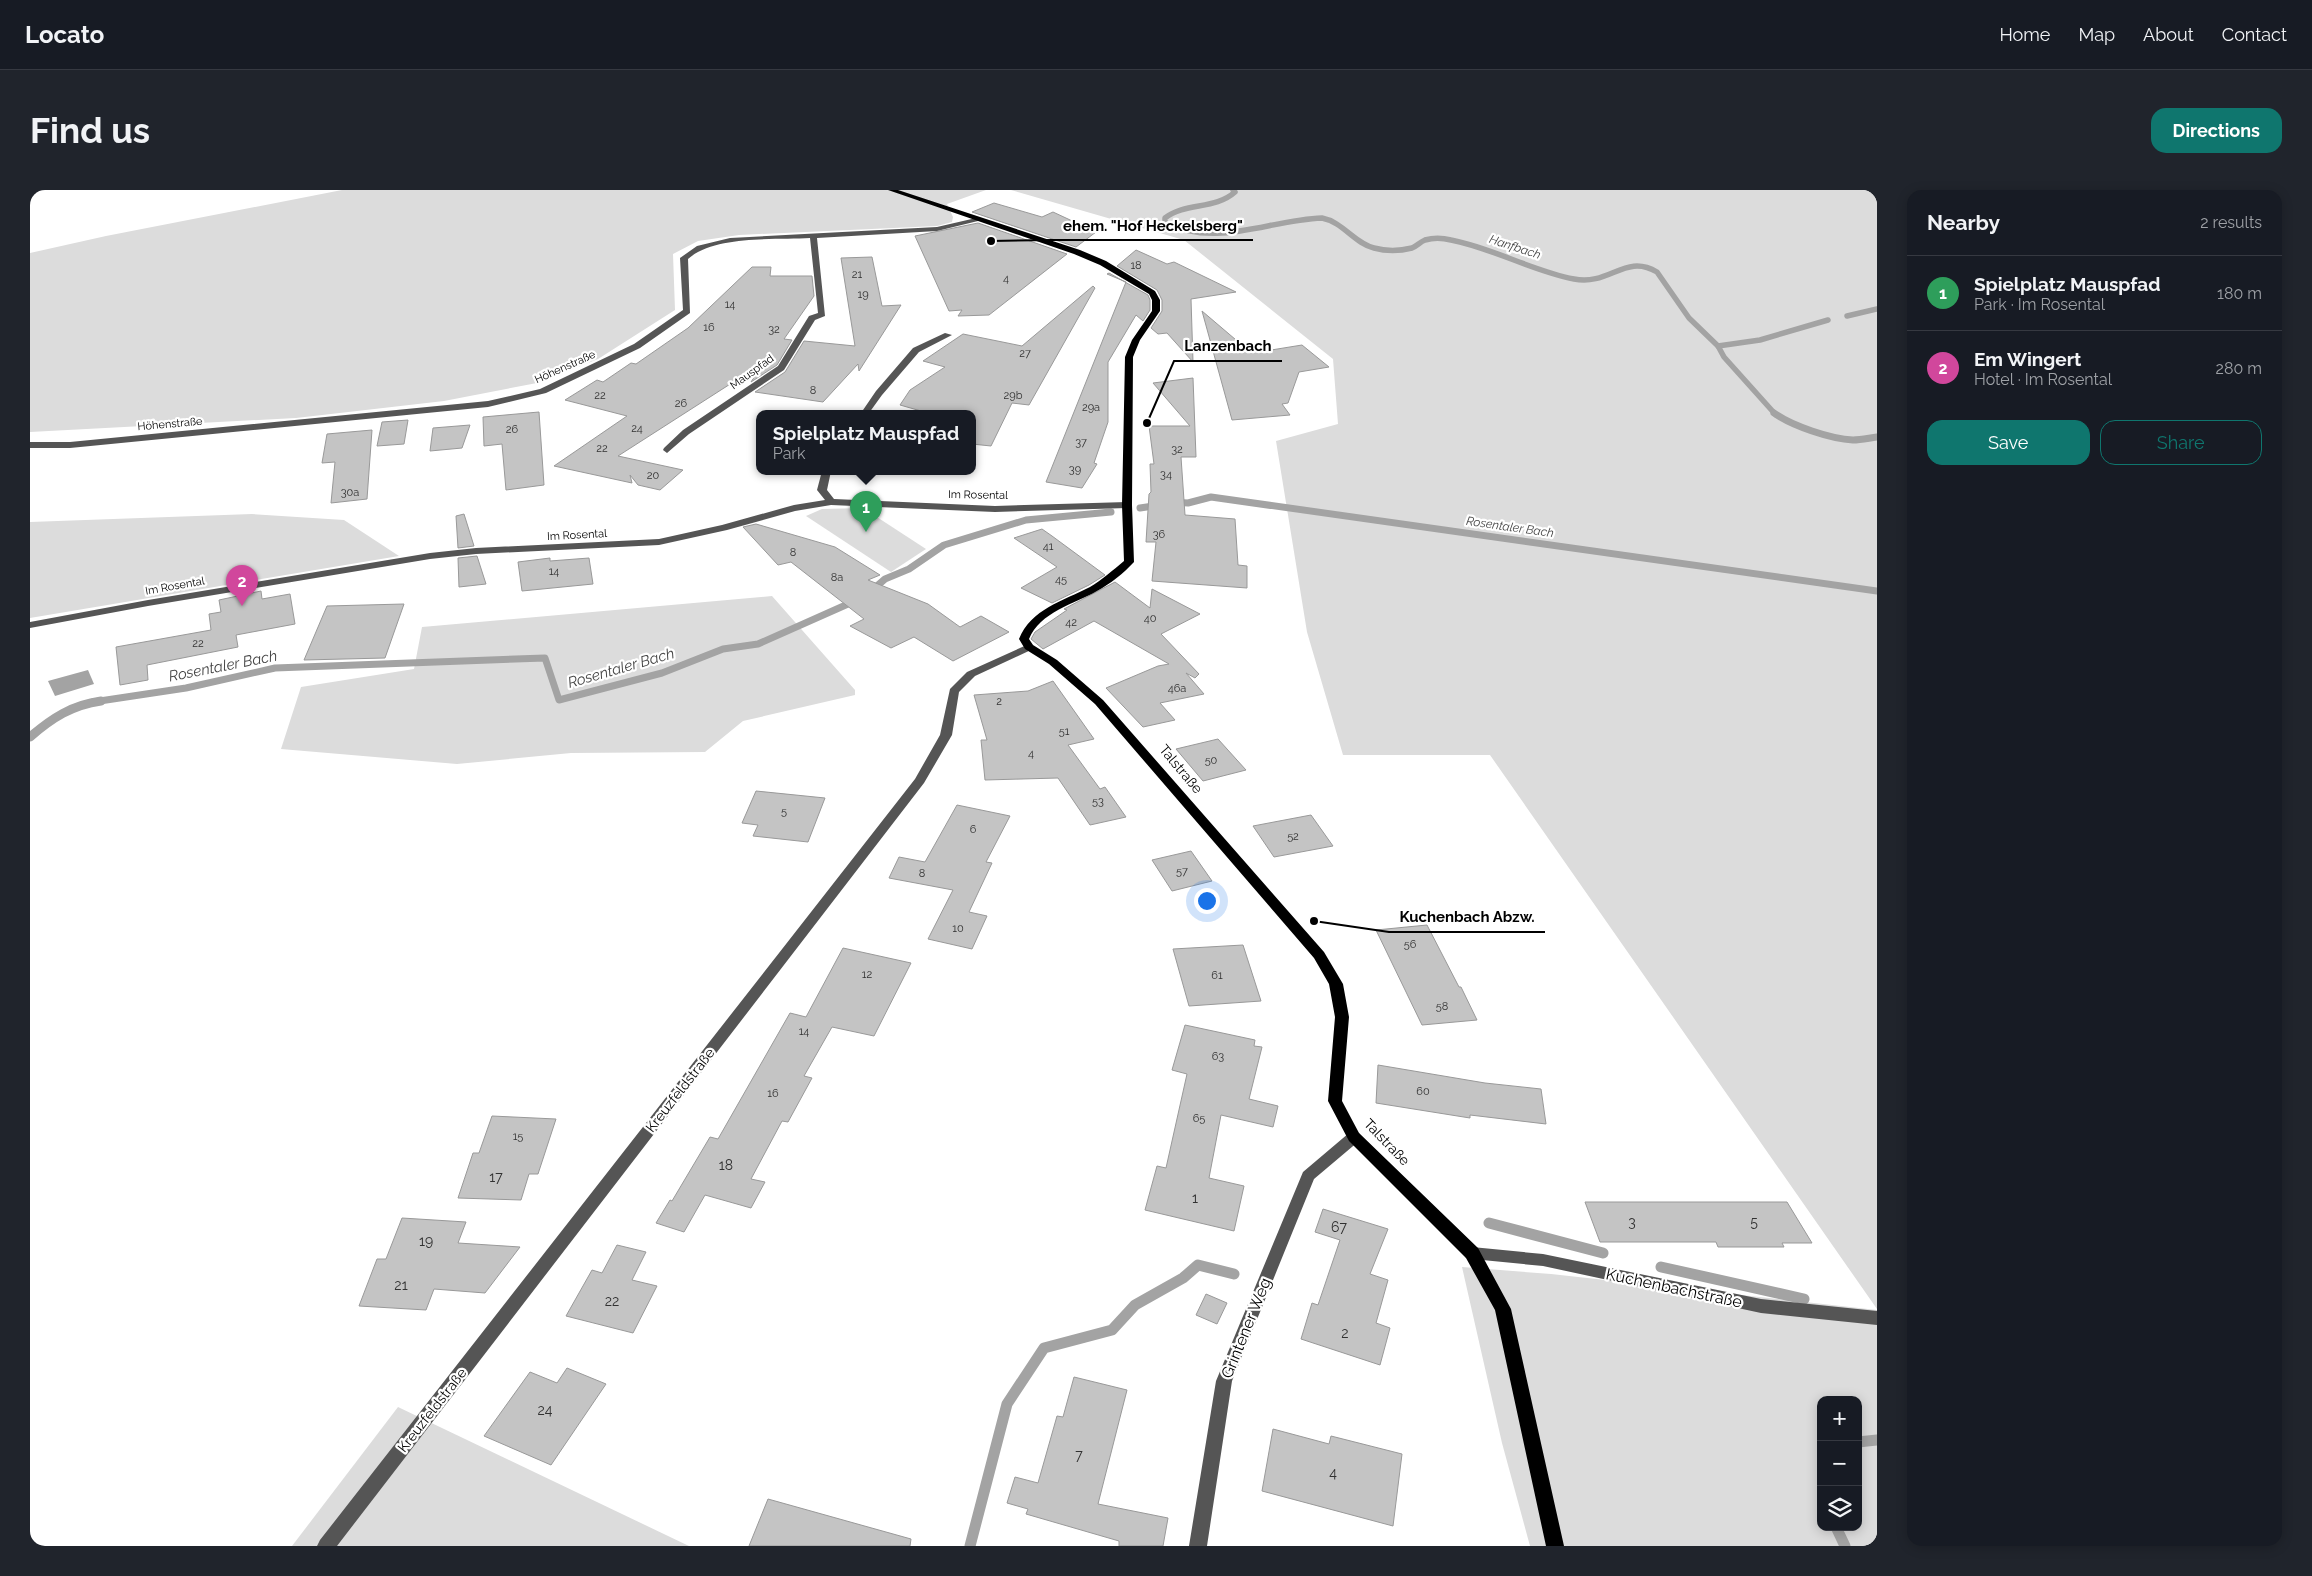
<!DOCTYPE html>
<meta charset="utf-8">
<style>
body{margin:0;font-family:Raleway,sans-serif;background:#20242c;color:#f1f3f6}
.controls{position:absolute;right:15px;bottom:15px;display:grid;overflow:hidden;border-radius:10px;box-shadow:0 2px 12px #0003}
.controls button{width:45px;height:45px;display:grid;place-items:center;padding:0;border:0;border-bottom:1px solid #363941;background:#171b24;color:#f1f3f6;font:25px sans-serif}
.you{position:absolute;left:1176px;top:710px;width:18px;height:18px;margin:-12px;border:4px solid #fff;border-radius:50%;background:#1a73e8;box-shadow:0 0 0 8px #1a73e833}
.badge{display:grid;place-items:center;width:32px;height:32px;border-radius:50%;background:#0f766e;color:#fff;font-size:16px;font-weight:700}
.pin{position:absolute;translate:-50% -41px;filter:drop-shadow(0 1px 2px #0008)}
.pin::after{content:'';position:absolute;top:26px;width:18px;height:15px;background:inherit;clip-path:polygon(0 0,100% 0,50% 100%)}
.popup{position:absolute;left:726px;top:220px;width:220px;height:65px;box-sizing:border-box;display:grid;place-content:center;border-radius:10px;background:#171b24;filter:drop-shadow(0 1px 4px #0005);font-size:16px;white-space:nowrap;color:#9ea1a6}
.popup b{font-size:19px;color:#f1f3f6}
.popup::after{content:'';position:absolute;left:50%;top:100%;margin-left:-10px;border:10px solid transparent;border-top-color:#171b24}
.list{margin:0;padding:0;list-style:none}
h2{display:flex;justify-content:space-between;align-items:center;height:65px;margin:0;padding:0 20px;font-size:21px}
h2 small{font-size:16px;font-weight:400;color:#9ea1a6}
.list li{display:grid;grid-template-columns:32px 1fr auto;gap:15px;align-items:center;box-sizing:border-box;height:75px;padding:0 20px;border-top:1px solid #363941}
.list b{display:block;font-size:19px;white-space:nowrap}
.list p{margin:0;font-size:16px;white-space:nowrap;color:#9ea1a6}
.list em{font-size:16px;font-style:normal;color:#9ea1a6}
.actions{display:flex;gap:10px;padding:15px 20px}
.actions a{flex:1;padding:11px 0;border:1px solid #0f766e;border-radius:15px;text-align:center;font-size:18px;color:#0f766e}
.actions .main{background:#0f766e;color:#fff}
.icon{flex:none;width:28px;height:28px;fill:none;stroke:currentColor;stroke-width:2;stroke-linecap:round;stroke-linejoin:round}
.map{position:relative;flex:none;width:1847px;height:1356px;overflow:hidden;border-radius:15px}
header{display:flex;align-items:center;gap:30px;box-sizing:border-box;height:70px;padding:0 25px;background:#171b24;border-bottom:1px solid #363941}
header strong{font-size:24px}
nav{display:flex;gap:28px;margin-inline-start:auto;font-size:18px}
.intro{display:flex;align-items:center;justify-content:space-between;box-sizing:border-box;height:120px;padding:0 30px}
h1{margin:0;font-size:35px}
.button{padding:12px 22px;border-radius:15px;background:#0f766e;color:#fff;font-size:18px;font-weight:700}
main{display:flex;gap:30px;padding:0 30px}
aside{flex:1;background:#171b24;border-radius:15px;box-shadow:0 2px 12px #0003}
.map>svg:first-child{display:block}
.green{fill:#dcdcdc;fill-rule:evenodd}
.water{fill:#a3a3a3}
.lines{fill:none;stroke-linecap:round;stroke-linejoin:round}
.stream-far3{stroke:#a3a3a3;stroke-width:5.5}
.stream-far2{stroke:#a3a3a3;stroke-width:7}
.stream-far1{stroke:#a3a3a3;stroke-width:9}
.stream{stroke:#a3a3a3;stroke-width:11}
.building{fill:#c4c4c4;stroke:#999}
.minor{fill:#555;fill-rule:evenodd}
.major{fill:#000;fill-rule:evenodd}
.labels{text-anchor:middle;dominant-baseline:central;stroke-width:4.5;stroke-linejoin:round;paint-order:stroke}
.number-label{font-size:11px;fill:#313131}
.far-street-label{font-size:11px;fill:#000;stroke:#fff}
.far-water-label{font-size:12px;font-style:italic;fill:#444;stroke:#fff}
.street-label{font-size:14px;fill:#000;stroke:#fff}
.near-number-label{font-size:14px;fill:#313131}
.water-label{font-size:15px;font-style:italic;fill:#444;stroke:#fff}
.near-street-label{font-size:16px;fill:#000;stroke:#fff}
.leader{fill:none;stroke:#000;stroke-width:2}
.callout-dot{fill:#000;stroke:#fff;stroke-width:2}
.callout-label{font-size:15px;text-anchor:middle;font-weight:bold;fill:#000;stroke:#fff;stroke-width:4.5;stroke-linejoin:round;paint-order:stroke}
</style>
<header>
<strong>Locato</strong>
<nav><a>Home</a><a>Map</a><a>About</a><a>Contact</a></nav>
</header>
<div class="intro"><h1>Find us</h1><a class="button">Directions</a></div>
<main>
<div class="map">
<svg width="1847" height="1356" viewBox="0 0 1847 1356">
<rect width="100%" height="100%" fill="#fff"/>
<g class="green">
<path d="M312,0H956L917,14L923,27L922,32L907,36L709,45L668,51L643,64L645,120L568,169L507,193L414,211L266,228L0,242V63L76,46Z"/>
<path d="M981,0H1847V1119L1460,565H1313L1277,442L1246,251L1308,234L1303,169L1154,50Z"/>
<path d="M833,318L896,359L861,382L776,326L792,319Z"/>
<path d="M222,324L314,330L369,366L0,428V332Z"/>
<path d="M742,406L825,500V505L713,531L675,562L541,563L427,574L251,559L271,497L384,479L392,437Z"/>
<path d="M1432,1077L1521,1084L1847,1120V1356H1500L1472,1253ZM1791,1210H1828V1337H1791Z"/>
<path d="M368,1217L659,1356H262Z"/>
</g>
<path class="water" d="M58,480L64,494L25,506L18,491Z"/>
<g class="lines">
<g class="stream-far3">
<path d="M1203,0L1205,2C1185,20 1156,12 1135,28V33C1188,58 1238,30 1292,28C1313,32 1324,53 1344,58C1355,61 1370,61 1382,58C1387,56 1390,52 1395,50C1402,48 1413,48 1421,50C1463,58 1502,81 1544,89C1580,96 1595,63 1627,82L1659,128L1688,156L1694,167L1746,225"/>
<path d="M1817,126L1847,119"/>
<path d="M1688,156L1730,150L1798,130"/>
</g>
<g class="stream-far2">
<path d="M1744,223C1762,236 1801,249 1823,250C1831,250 1839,248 1847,247"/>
<path d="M1142,312L1158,313L1181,307L1847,401"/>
<path d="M1110,318L1130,315"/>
<path d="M840,402L855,389L879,379L914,355L996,330L1081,322"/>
<path d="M63,512L156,498L245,478L515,468L529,510L632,483L693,459L728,454L827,410"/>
</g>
<path class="stream-far1" d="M0,547C22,528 42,515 71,511"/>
<g class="stream">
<path d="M1459,1033L1573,1063"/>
<path d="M1631,1077L1774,1109"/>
<path d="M1828,1252L1847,1250"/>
<path d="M1806,1337L1815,1356"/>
<path d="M940,1356L977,1214L1014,1158L1082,1140L1105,1115L1153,1088L1168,1075L1204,1084"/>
</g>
</g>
<g class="building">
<path d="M964,13L1012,27L1023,22L1066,42L1046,57L942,22Z"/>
<path d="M948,33L1037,64L959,125L928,126L932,120L919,121L885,46Z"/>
<path d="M1106,60L1137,74L1144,72L1206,102L1161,109L1163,172L1137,143L1128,144L1121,138L1132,121V110L1127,100L1087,76Z"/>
<path d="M842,67L852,116L871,115L829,181L828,174L793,212L725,202L755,182L774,151L825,156L811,68Z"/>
<path d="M722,77H741L740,86H782L784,106L754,149L762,150L747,175L721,192L733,173L588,266L653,280L630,300L608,295L600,285L602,293L524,276L597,226L535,210L567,190L573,192L601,173L606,174L658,138Z"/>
<path d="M1079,83L1118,105L1120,110V120L1113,131L1106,125L1078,172V232L1064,273L1067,274L1052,298L1016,292L1096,92L1077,84Z"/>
<path d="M1063,96L1065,98L999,215L982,213L961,256L942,254V223H898L870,215L880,200L915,177L893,171L933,144L992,156Z"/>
<path d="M1172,121L1219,161L1227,160L1229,162L1272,155L1299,177L1269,182L1258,213L1252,214L1260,225L1202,230Z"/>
<path d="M1163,188L1166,267H1151L1155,325L1205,329L1208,375L1217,376V398L1122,391L1126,352H1116L1119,304L1121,302L1120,274H1124L1119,236H1160L1123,193Z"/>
<path d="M509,222L514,295L476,300L472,254L454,256L453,227Z"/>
<path d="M378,230L374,254L347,256L352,232Z"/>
<path d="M440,235L432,258L400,261L403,238Z"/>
<path d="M342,240L337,309L301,313L305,272L292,273L297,244Z"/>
<path d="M434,324L444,356L428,358L426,326Z"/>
<path d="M726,334L805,357L850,385L838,390L898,414L930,437L951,426L979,442L923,471L884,447L861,458L820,436L834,429L761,372L748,375L713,337Z"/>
<path d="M1012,339L1022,346L1075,385L1059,395L1022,413L991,398L1027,377L984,348Z"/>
<path d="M447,366L456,394L429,397L428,368Z"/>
<path d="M520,368V371L559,368L563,394L492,401L488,372Z"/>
<path d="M1085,392L1120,418L1122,399L1170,424L1131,444L1169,484L1165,488L1156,483L1174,504L1130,513L1145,530L1113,537L1076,498L1128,476L1139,474L1064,431L1013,459L1001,449L1005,442L1037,420L1034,419Z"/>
<path d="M231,401L232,409L260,404L265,434L206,445L208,457L117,475L118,490L90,495L86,457L181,440L179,424L191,422L189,410Z"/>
<path d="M374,414L355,468L274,470L297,416Z"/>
<path d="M1023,491L1064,549L1038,555L1070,599L1075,597L1096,627L1060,635L1028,588L955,590L951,550H957L944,505L998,501Z"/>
<path d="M1188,549L1216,580L1173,591L1146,559Z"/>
<path d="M726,601L795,608L778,652L723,646L728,635L712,633Z"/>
<path d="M927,615L980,626L956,672L962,673L939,722L957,726L942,759L898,749L923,700L859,688L869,667L895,672Z"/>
<path d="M1281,625L1303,656L1244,667L1223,636Z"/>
<path d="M1161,661L1182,691L1142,701L1122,670Z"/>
<path d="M1397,735L1429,797H1431L1447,830L1392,835L1346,740Z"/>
<path d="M1213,755L1231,811L1159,816L1143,759Z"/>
<path d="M813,758L881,773L844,846L802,837L774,886L782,888L758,932L752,931L721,989L735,992L721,1018L675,1005L654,1042L626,1033L640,1010L642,1011L680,947L688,949L760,823L776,827Z"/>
<path d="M1155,835L1225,850L1224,856L1232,857L1219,909L1248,916L1243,937L1191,925L1179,988L1214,996L1204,1041L1115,1020L1127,976L1136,978L1157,884L1142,880Z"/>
<path d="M1348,875L1455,893L1511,899L1516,934L1440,925V928L1346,913Z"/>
<path d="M462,926L526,929L508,984H499L491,1010L428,1008L443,963H449Z"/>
<path d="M1555,1012H1757L1782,1053H1752L1754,1057H1688L1686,1052H1570Z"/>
<path d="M1293,1019L1358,1039L1340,1084L1358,1090L1346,1133L1360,1138L1350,1175L1271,1149L1282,1113L1288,1115L1310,1050L1285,1042Z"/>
<path d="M372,1028L436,1032L428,1053L490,1057L455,1103L404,1099L396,1120L329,1116L347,1069H356Z"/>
<path d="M587,1055L616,1062L602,1090L627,1096L603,1143L536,1126L562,1080L572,1083Z"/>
<path d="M1176,1104L1197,1113L1187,1134L1166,1125Z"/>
<path d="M537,1178L576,1194L521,1275L454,1246L500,1182L527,1193Z"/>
<path d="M1044,1187L1097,1200L1068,1314L1138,1328L1133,1356H1089V1351L996,1324L998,1319L977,1313L985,1287L1008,1293L1027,1226L1033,1227Z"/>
<path d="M1243,1239L1299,1254L1301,1246L1372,1264L1363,1336L1232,1301Z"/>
<path d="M738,1309L881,1349L880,1356H719Z"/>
</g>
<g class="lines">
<g class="minor">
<path d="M946,28L948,29V31L907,41L787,48L795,126L785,130L754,180L659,244L637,263L633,260L634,258L653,240L748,176L779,126L788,123L780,48C746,50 684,45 658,69L660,123L610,158L516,203L458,217L40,258H0V252H40L458,211L510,199L604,154L653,120L650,68L667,56L700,48L907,37Z"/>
<path d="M915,143L922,145L889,162L852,205L839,223H831L846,201L883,158Z"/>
<path d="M792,281H801L797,300L804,309L965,316L1097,312L1102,315L1097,318L965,322L801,315L765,321L697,340L629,355L446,364L400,369L118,416L0,438V432L118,410L400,363L446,358L629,349L692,335L764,315L795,310L787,300Z"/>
<path d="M999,454L1003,455V459L945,486L929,502L922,545L894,593L307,1356H287L290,1350L885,589L910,545L920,499L937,482Z"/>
<path d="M1324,941L1329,943L1331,947L1329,951L1284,989L1202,1191L1177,1356H1159L1186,1191L1273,982L1319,943Z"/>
<path d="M1442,1057L1513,1064L1731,1109L1847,1121V1135L1731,1123L1513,1076L1442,1069L1436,1068L1434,1063L1436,1058Z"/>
</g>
<path class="major" d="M858,0H868L1050,60L1076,71L1125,101L1130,110V121L1110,150L1103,167L1102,315L1104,372C1094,383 1080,394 1067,401C1044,414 1010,422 999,449L1003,455L1027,470L1073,510L1294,762L1313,794L1319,827L1312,911L1329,943L1448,1058L1481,1119L1534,1356H1516L1465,1120L1436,1068L1319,951L1298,911L1305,827L1299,794L1284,768L1065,514L1019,474L995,459L989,449C1001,419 1033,411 1060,397C1072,390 1083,380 1094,371L1092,315L1095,167L1102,150L1122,121V110L1119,104L1070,75L1044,64Z"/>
</g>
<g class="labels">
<g class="number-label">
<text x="1106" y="75">18</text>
<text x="827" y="84">21</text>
<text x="976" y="88">4</text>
<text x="833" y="104">19</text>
<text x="700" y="114">14</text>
<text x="679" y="137">16</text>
<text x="744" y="139">32</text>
<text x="995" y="163">27</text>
<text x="783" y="200">8</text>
<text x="570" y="205">22</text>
<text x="983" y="205">29b</text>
<text x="651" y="213">26</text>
<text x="1061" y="217">29a</text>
<text x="607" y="238">24</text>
<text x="482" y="239">26</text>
<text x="1051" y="252">37</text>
<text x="572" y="258">22</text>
<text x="1147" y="259">32</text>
<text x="1045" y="279">39</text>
<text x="1136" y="284">34</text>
<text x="623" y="285">20</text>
<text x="320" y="302">30a</text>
<text x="1129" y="344">36</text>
<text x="1018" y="356">41</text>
<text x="763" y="362">8</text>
<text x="524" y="381">14</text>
<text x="807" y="387">8a</text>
<text x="1031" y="389">45</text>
<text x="1120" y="428">40</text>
<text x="1041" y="432">42</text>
<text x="168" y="453">22</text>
<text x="1147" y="498">46a</text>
<text x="969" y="511">2</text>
<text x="1034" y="541">51</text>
<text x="1001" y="563">4</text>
<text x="1181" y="570">50</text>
<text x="1068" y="611">53</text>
<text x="754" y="621">5</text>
<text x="943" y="639">6</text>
<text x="1263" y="646">52</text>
<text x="1152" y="681">57</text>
<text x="892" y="683">8</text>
<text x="928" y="738">10</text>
<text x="1380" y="754">56</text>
<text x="837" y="784">12</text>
<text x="1187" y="785">61</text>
<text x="1412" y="816">58</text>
<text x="774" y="841">14</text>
<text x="1188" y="866">63</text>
<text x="1393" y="901">60</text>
<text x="743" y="903">16</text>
<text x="1169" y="928">65</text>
<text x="488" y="946">15</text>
</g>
<g class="far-street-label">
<text transform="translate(535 177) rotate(-24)">Höhenstraße</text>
<text transform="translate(722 182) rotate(-36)">Mauspfad</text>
<text transform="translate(140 234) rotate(-5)">Höhenstraße</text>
<text transform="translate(948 305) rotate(1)">Im Rosental</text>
<text transform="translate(547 345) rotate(-3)">Im Rosental</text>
<text transform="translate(145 396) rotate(-10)">Im Rosental</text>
</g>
<g class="far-water-label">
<text transform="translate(1485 57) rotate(18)">Hanfbach</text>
<text transform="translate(1480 337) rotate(8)">Rosentaler Bach</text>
</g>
<g class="street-label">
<text transform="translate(1151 579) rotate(50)">Talstraße</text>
<text transform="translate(650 900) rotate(-52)">Kreuzfeldstraße</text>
<text transform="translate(1357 952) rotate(46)">Talstraße</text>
<text transform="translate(402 1220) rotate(-52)">Kreuzfeldstraße</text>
</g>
<g class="near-number-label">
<text x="696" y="975">18</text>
<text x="466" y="987">17</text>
<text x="1165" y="1008">1</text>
<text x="1602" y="1032">3</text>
<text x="1724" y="1032">5</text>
<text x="1309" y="1037">67</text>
<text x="396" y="1051">19</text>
<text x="371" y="1095">21</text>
<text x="582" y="1111">22</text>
<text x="1315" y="1143">2</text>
<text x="515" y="1220">24</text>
<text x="1049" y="1265">7</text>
<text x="1303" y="1283">4</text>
</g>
<g class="water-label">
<text transform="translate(193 476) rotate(-11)">Rosentaler Bach</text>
<text transform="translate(591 478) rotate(-16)">Rosentaler Bach</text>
</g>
<g class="near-street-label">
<text transform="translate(1644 1098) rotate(12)">Kuchenbachstraße</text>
<text transform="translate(1216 1138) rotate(-68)">Grintener Weg</text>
</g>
</g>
<path class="leader" d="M961 51L1023 50H1223M1117 233L1144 171H1252M1284 731L1359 742H1515"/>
<g class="callout-dot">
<circle cx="961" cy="51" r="5"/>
<circle cx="1117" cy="233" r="5"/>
<circle cx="1284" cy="731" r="5"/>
</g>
<g class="callout-label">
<text x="1123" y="41">ehem. "Hof Heckelsberg"</text>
<text x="1198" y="161">Lanzenbach</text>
<text x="1437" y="732">Kuchenbach Abzw.</text>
</g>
</svg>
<div class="controls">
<button>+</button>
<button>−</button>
<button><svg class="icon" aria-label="layers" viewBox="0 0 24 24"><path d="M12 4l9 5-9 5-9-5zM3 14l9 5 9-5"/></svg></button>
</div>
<div class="you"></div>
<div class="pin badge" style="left:836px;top:342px;background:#2e9e5b">1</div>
<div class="popup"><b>Spielplatz Mauspfad</b>Park</div>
<div class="pin badge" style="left:212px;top:416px;background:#d1479c">2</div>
</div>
<aside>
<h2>Nearby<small>2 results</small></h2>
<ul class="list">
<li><span class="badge" style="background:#2e9e5b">1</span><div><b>Spielplatz Mauspfad</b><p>Park · Im Rosental</p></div><em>180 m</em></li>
<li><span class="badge" style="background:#d1479c">2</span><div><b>Em Wingert</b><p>Hotel · Im Rosental</p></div><em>280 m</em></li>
</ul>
<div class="actions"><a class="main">Save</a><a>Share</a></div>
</aside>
</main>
